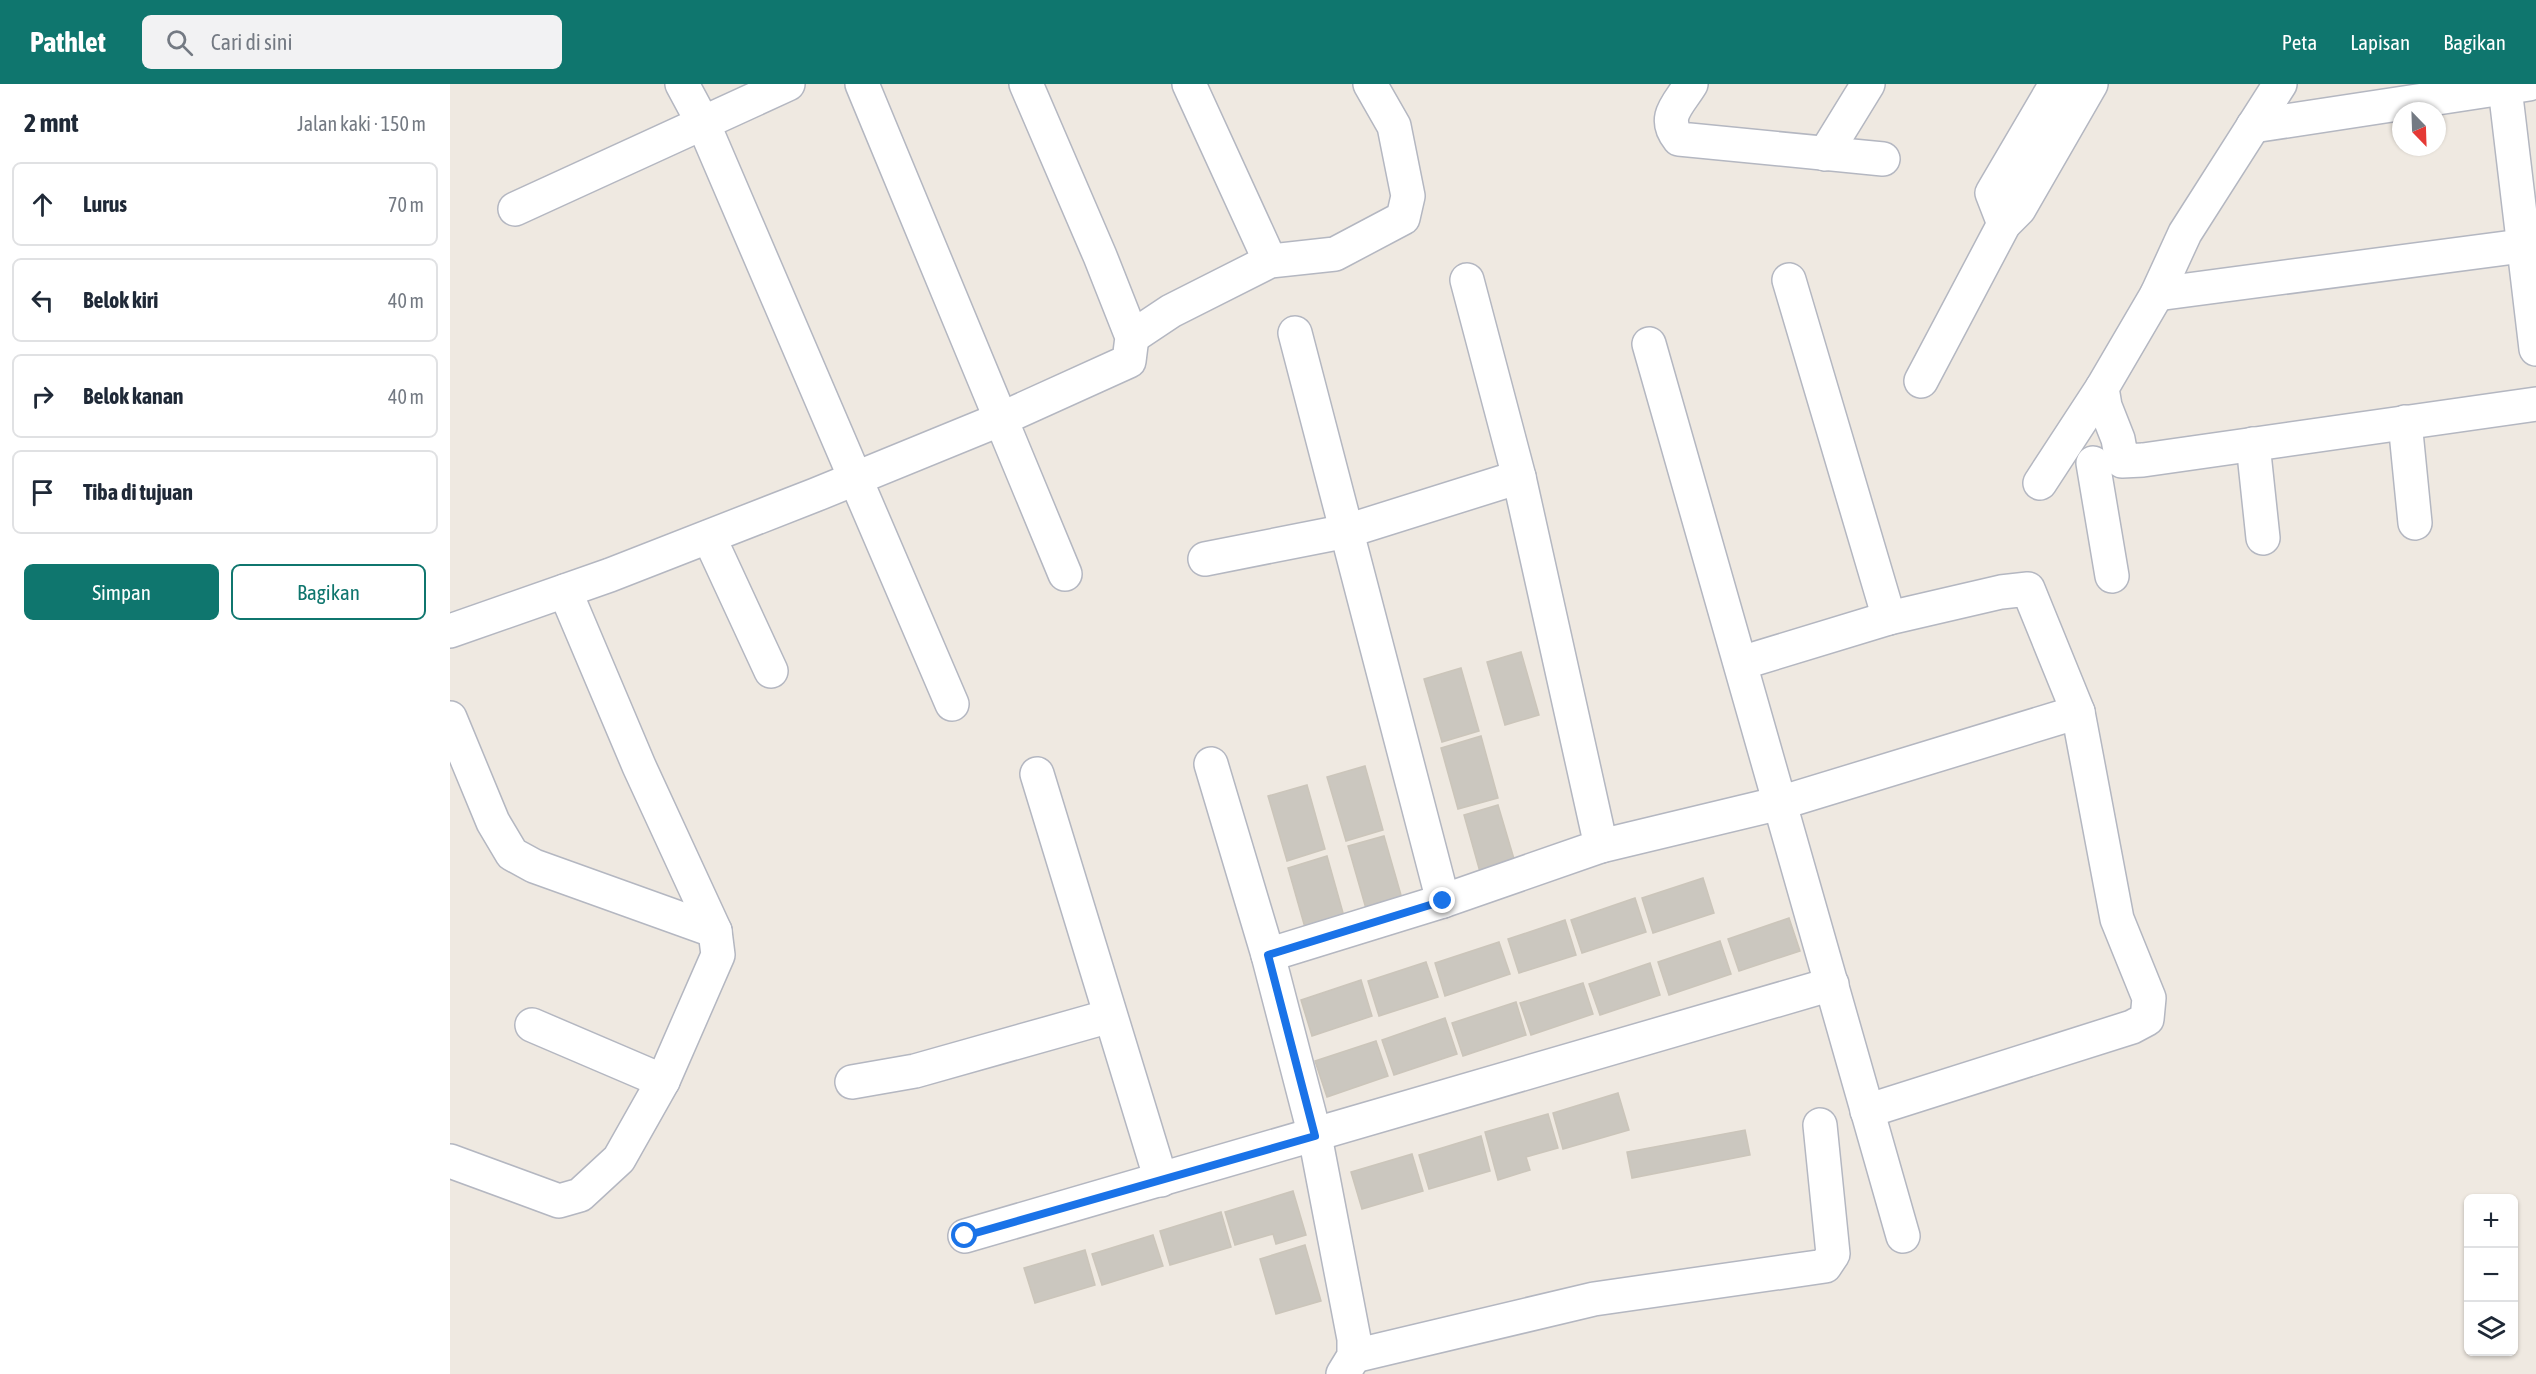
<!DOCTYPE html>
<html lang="id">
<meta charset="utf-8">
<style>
body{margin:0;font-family:"Asap Condensed",sans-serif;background:#f2f2f3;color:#1f2937}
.controls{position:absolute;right:18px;bottom:18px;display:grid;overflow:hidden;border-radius:9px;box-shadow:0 2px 4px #0004}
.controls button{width:54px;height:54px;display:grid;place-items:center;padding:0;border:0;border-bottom:2px solid #e0e1e3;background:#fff;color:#1f2937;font:30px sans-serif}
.compass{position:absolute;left:1942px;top:18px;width:54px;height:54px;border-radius:50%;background:#fff;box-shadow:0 2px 4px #0004;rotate:157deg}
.stop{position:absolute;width:18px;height:18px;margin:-14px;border:4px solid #1a73e8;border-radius:50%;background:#fff}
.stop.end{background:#1a73e8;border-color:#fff;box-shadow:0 2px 6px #0008}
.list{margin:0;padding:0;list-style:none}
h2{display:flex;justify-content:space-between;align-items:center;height:78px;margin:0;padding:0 24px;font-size:26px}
h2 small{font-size:20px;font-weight:400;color:#747a83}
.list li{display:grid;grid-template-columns:39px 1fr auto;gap:18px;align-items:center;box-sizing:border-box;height:84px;margin:0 12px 12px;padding:0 12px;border:2px solid #e0e1e3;border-radius:9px}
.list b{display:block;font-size:22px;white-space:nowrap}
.list em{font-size:20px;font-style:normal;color:#747a83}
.actions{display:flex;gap:12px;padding:18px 24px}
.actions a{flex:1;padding:14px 0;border:2px solid #0f766e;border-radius:9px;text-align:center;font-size:21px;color:#0f766e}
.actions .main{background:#0f766e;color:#fff}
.icon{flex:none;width:33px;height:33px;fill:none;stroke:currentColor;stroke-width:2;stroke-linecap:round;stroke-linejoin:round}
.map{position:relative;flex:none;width:2086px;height:1290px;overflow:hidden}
header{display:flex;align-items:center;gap:36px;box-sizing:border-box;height:84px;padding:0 30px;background:#0f766e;color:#fff}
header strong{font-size:28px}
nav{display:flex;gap:33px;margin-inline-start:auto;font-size:21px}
.search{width:420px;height:54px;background:#f2f2f3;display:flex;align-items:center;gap:15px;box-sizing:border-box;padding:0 21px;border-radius:9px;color:#747a83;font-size:22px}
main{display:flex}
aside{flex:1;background:#fff}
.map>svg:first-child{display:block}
.building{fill:#cbc7bf;stroke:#cbc5ba;stroke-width:1.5}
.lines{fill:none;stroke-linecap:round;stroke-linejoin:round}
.minor-casing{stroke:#b4b7c1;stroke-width:36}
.minor{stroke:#fff;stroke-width:33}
.route{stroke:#1a73e8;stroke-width:8}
</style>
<header>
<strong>Pathlet</strong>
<div class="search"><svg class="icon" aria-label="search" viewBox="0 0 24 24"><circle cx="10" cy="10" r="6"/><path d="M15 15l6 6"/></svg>Cari di sini</div>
<nav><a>Peta</a><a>Lapisan</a><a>Bagikan</a></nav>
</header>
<main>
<aside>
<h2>2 mnt<small>Jalan kaki · 150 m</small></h2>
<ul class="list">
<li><svg class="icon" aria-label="ahead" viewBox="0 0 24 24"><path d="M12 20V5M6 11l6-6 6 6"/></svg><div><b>Lurus</b></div><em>70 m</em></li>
<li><svg class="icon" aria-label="left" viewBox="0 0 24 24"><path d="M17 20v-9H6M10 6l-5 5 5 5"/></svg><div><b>Belok kiri</b></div><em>40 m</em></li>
<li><svg class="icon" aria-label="right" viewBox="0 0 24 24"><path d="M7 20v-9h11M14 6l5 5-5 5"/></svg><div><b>Belok kanan</b></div><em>40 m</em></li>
<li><svg class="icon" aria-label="arrive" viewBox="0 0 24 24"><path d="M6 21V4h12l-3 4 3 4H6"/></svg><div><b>Tiba di tujuan</b></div></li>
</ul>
<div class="actions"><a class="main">Simpan</a><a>Bagikan</a></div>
</aside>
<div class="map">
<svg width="2086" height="1290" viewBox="0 0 2086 1290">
<rect width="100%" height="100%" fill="#efe9e1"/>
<g class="building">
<path d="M1071,568L1089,631L1055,641L1037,578Z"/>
<path d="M1011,584L1029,647L992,658L974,595Z"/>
<path d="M1031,652L1048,714L1008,725L991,664Z"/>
<path d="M915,682L933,746L896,757L877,693Z"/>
<path d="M857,701L875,765L837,777L818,712Z"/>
<path d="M1048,721L1067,785L1032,795L1014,731Z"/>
<path d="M934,752L953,818L917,828L898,762Z"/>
<path d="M877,772L895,836L856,847L838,784Z"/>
<path d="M1253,794L1264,829L1203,849L1192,814Z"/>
<path d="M1185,814L1196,848L1132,869L1121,836Z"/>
<path d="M1339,834L1350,867L1289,887L1278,855Z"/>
<path d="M1115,836L1126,871L1069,889L1058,855Z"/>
<path d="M1270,857L1281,890L1219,911L1208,878Z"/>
<path d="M1049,858L1060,890L995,912L985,879Z"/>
<path d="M976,878L988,913L929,932L918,897Z"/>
<path d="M1200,879L1210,911L1150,931L1139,900Z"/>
<path d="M911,896L922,932L862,952L851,916Z"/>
<path d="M1133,899L1143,930L1081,951L1070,919Z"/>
<path d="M1066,918L1076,951L1013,972L1002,939Z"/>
<path d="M995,934L1007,970L944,991L932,956Z"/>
<path d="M926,957L938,992L877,1013L865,977Z"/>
<path d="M1168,1009L1179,1046L1113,1065L1103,1029Z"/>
<path d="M1098,1030L1108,1064L1076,1073L1080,1086L1048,1096L1035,1048Z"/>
<path d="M1295,1046L1300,1071L1182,1094L1177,1068Z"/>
<path d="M1031,1052L1040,1087L979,1105L969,1071Z"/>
<path d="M962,1070L973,1107L912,1125L901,1088Z"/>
<path d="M843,1107L856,1151L826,1160L823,1150L785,1161L775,1128Z"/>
<path d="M771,1128L781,1163L720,1181L710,1147Z"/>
<path d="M703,1151L713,1182L652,1201L642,1170Z"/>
<path d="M855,1161L871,1217L826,1230L810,1175Z"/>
<path d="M635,1166L645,1201L585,1219L574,1184Z"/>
</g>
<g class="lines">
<defs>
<g id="minor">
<path d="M232,0L253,39L502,620"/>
<path d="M412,0L615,490"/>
<path d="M739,0L820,177"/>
<path d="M1241,0C1229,20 1211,33 1229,55L1433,75"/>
<path d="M1830,0L1735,149L1707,210L1652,304L1655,322L1668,355L1672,377L1693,376L2086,320"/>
<path d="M2056,0L2055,4L2086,265"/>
<path d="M1803,42L2079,0"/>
<path d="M1375,70L1418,0"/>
<path d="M65,125L338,0"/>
<path d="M1554,140L1542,109L1606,0"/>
<path d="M1017,196L1069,393"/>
<path d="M1339,196L1439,534"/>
<path d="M1707,210L2086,160"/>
<path d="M845,249L993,817"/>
<path d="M682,253L721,227L820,177L885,170L953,134L958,112L944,42L920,0"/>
<path d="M1199,260L1453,1152"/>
<path d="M1471,297L1554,140L1569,125L1641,0"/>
<path d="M1955,338L1965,439"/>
<path d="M1803,360L1813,454"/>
<path d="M1643,379L1662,492"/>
<path d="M1590,399L1652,304"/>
<path d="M259,453L321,587"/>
<path d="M755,475L897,447L1069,393L1151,762L993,817L818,871L865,1052L904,1255V1272L893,1290"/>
<path d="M0,547L160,491L365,411L551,335L679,277L682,253L650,172L576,0"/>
<path d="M1291,579L1439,534L1551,508L1578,505L1628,628L1667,835L1699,914L1697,935L1682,943L1417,1027"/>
<path d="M0,634L43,738L62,770L84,782L265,847"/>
<path d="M761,680L818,871"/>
<path d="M587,690L711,1096"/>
<path d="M1151,762L1330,719L1628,628"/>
<path d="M82,941L213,997"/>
<path d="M402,998L465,987L660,932"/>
<path d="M0,1077L109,1117L130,1111L169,1075L213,997L268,871L265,847L189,682L115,507"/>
<path d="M515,1152L1382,900"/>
<path d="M904,1272L1144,1215L1375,1182L1383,1170L1370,1041"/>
</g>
</defs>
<use href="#minor" class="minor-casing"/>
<use href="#minor" class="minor"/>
</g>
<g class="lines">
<path class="route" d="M515,1152L865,1052L818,871L993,817"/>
</g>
</svg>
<div class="controls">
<button>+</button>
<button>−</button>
<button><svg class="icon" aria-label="layers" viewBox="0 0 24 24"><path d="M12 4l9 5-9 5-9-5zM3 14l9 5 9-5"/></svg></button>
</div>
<svg class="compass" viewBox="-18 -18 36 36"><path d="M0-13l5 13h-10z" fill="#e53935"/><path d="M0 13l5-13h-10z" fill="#747a83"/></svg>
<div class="stop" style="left:515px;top:1152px"></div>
<div class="stop end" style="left:993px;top:817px"></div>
</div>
</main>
